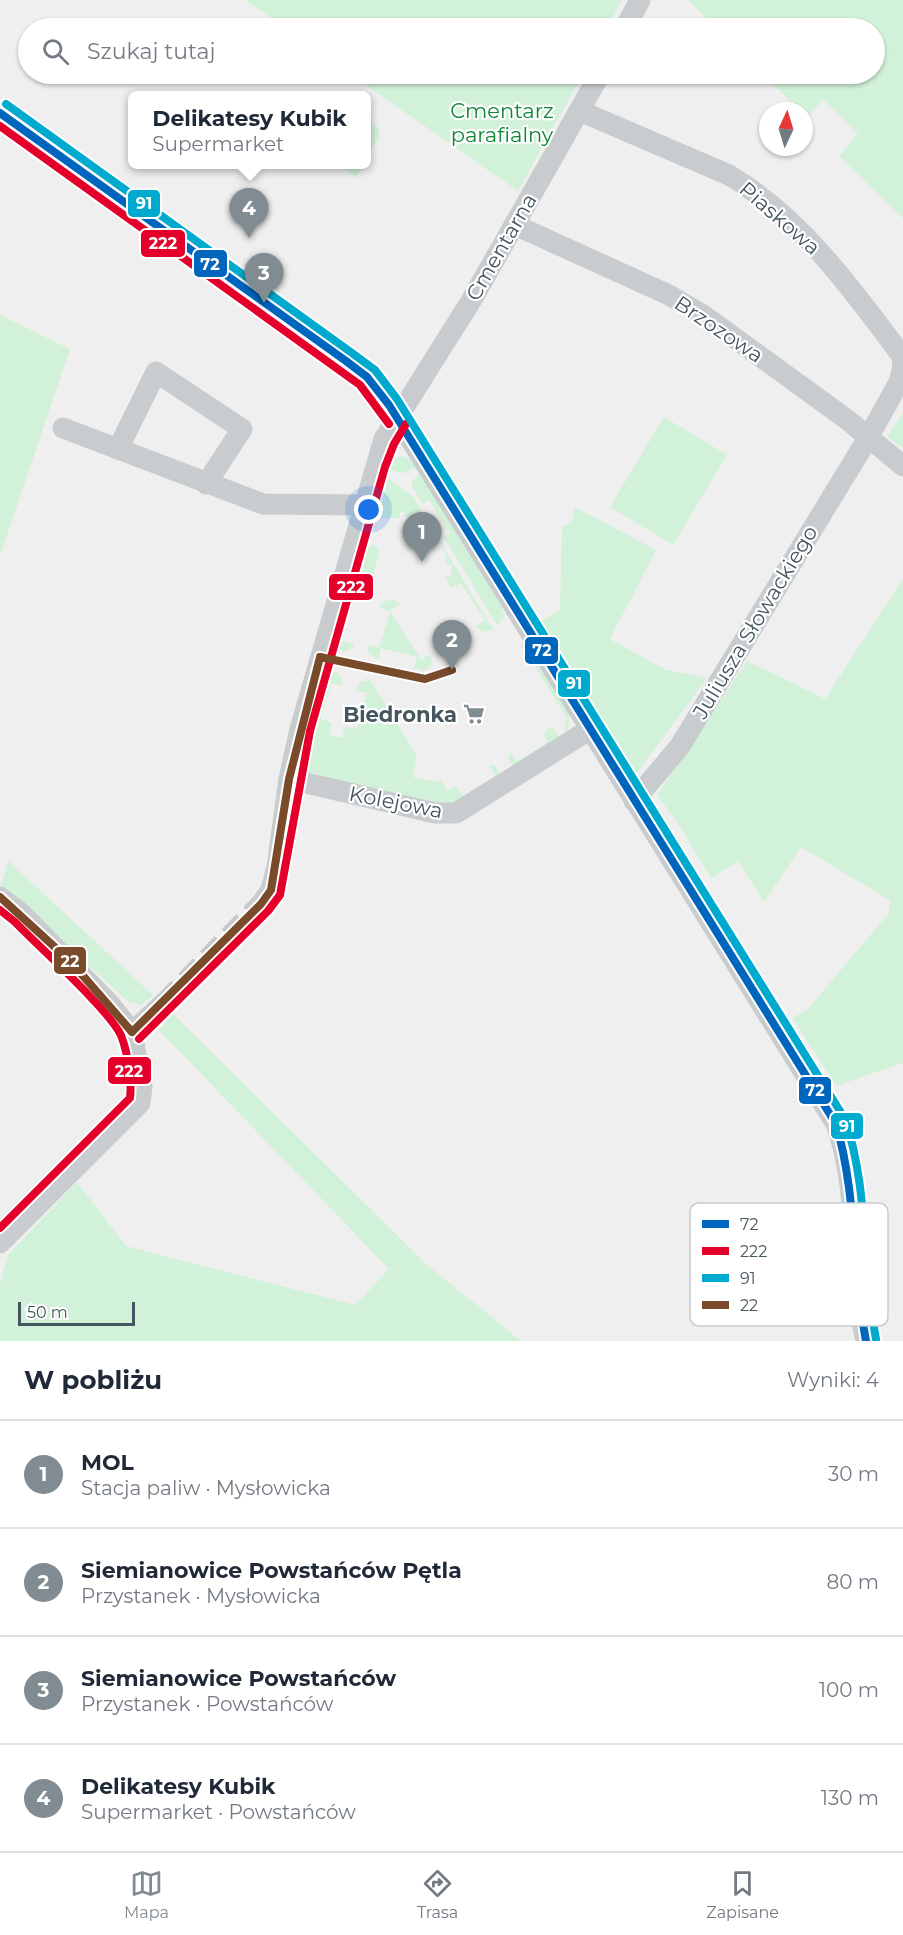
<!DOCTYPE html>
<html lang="pl">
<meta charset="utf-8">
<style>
body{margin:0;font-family:Montserrat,sans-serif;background:#f2f2f3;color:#1f2937}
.compass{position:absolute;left:759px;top:102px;width:54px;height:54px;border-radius:50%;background:#fff;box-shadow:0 2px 4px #0004;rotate:4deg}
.scale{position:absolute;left:18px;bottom:15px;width:117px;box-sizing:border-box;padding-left:6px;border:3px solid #44565e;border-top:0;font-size:16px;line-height:21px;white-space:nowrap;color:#44565e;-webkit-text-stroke:4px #fff;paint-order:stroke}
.you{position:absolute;left:369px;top:510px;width:21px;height:21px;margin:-15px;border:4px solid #fff;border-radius:50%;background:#1a73e8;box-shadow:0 0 0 9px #1a73e833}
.badge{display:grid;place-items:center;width:39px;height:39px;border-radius:50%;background:#808c91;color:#fff;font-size:20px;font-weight:700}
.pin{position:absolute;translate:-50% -50px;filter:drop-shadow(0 2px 3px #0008)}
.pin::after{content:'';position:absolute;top:32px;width:21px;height:18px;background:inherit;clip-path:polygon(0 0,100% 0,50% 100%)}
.popup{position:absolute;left:128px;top:91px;width:243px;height:78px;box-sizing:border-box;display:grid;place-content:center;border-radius:9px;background:#fff;filter:drop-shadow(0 2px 4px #0005);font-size:20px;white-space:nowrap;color:#747a83}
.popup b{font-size:22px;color:#1f2937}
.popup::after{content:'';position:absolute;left:50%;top:100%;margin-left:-12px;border:12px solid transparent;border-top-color:#fff}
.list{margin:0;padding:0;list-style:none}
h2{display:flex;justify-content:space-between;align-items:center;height:78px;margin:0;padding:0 24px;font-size:26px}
h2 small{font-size:20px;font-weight:400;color:#747a83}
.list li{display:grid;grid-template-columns:39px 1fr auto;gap:18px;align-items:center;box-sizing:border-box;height:108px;padding:0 24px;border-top:2px solid #e0e1e3}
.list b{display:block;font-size:22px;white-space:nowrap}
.list p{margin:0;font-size:20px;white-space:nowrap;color:#747a83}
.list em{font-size:20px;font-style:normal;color:#747a83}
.icon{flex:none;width:33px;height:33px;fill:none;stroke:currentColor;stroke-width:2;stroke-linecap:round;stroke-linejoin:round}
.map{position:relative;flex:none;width:903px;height:1341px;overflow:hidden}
.search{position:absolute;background:#fff;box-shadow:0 2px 4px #0004;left:18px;right:18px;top:18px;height:66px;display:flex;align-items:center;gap:15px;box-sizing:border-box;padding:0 21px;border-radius:33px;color:#747a83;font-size:22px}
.sheet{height:510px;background:#fff}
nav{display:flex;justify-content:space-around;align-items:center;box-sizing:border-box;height:84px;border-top:2px solid #e0e1e3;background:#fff;font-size:16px;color:#747a83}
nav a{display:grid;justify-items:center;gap:3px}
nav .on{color:#808c91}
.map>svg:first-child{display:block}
.green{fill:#d1f1d8}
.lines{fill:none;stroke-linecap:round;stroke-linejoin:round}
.minor-tunnel{stroke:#c5c9cb;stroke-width:21;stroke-dasharray:21 10;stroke-linecap:butt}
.minor{stroke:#c8ccce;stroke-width:21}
.bus-1-casing{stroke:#fff;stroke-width:12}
.bus-2-casing{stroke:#fff;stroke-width:12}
.bus-3-casing{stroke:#fff;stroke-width:12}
.bus-4-casing{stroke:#fff;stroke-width:12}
.bus-1{stroke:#0065bd;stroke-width:8}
.bus-2{stroke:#e4002b;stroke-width:8}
.bus-3{stroke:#00a9ce;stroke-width:8}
.bus-4{stroke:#7a4b2a;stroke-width:8}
.labels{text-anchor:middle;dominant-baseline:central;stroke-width:4.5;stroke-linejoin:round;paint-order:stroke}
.park-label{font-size:21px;fill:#0e8636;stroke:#fff}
.street-label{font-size:21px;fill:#44565e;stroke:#fff}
.poi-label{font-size:21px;font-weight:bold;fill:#44565e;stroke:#fff;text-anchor:end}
.key{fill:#fff;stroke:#c7cccf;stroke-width:1.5}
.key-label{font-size:16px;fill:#44565e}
.line-badge{stroke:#fff;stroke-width:2}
.badge-label{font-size:16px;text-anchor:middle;font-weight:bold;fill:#fff}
</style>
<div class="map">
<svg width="903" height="1341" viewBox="0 0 903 1341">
<rect width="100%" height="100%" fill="#f0efef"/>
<g class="green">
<path d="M245,0H622L607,28H286Z"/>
<path d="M688,0H903V218L839,156L858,133L823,99L808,117L762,74H874V28H716Z"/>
<path d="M350,74H583L518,191Z"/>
<path d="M366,119L377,127L380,134L366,159Z"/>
<path d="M337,165H363L356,177Z"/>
<path d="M0,315L70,349L0,556Z"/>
<path d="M903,413V448L887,437Z"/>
<path d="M664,417L727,455L673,545L610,507Z"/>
<path d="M401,456L408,458L416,467C402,475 398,476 386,464Z"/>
<path d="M420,474L502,606L504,618L497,625L444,537L450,533L429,500L422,504L412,486V481Z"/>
<path d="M387,477L413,497L493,629L485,632L475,627L485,620L461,583L451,588L445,575L451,576L452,565L445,564L446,554L421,514L405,517L404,512H400V518H377V507Z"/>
<path d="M575,507L656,550L610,639L666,670L707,678L636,774L534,625L560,610L562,527L572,522Z"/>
<path d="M374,545L378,548L379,553L370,587L358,585L342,641L354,645L353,648L343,652L336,645L363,554L367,547Z"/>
<path d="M903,579V1063L836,1086L793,1018L808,1009L888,914L891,901L801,847L764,902L738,861L711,878L679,825L657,795L747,661L825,699Z"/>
<path d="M394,600L400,604L390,611L421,660L431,654L432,664L425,670L414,669L417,657L381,648L378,660L368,652V645L379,648L390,612L379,607L384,601Z"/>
<path d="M463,634L464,645L456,652L444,647Z"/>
<path d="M520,643L528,648L570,715L567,732L564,727L567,718Z"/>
<path d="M334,671L342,677V686L331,683L321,719L332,723L329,735L342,738L345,727L357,729L367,693L355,690L361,682L370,680L417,756L413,777L437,782L441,780L447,791L456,787L464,796L496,776L489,765L496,766L499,774L462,802L443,806L303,771L327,673Z"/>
<path d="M552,726L559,738L513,765L508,759L510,752L517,762L548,742L544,733Z"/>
<path d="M8,861L153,995L141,1005L129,1002L1,885Z"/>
<path d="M173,1014L427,1265L521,1341H0V1283L8,1255L77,1182L126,1246L355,1305L389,1269L159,1030Z"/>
</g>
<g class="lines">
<path class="minor-tunnel" d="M164,1003L261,904"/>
<g class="minor">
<path d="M625,28L640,0"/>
<path d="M580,111L729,175C802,219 852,289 902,356L903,365"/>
<path d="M0,113L346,361L367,377L389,405L836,1124C861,1193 849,1270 866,1341"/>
<path d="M515,225L669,295L703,315L849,421L903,466"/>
<path d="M63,428L263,504L363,505"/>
<path d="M118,449L156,372L242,429L206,484"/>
<path d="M289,779L435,813H456L589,730"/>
<path d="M634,801L680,746L694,723L868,438L899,382L903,367"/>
<path d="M0,897L22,914L109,1003L132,1032L142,1087L140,1103L0,1243"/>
<path d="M261,904L271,890L277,867L289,779L300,729L384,439L471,301L600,74"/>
<path d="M132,1032L164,1003"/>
</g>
<defs>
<path id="bus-1" d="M0,113L346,361L367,377L389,405L836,1124C857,1195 852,1269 866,1341"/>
<g id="bus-2">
<path d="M0,126L360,385L389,424"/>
<path d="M0,910L15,922C36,944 115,1015 122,1038C128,1055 132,1080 130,1098L0,1228"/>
<path d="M139,1039L268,911L280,895L310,731L385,467L394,444L406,424"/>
</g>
<path id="bus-3" d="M6,104L352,353L375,370L397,399L845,1119C869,1190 862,1266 876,1339"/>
<g id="bus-4">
<path d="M320,657L425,679L452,670"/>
<path d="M0,897L70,961L132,1032"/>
<path d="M132,1032L261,904L271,890L289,779L320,657"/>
</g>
</defs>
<use href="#bus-1" class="bus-1-casing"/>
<use href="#bus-2" class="bus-2-casing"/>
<use href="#bus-3" class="bus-3-casing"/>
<use href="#bus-4" class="bus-4-casing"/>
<use href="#bus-1" class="bus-1"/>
<use href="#bus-2" class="bus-2"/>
<use href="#bus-3" class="bus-3"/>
<use href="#bus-4" class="bus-4"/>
</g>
<defs>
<symbol id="supermarket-bare" viewBox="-9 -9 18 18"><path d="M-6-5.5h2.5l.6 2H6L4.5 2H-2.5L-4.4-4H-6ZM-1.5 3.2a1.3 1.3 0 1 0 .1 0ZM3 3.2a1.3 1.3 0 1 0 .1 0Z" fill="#808c91" stroke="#fff" stroke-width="2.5" paint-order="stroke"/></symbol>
</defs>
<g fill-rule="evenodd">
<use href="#supermarket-bare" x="459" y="699" width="30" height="30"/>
</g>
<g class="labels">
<g class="park-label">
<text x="502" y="110">Cmentarz<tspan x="502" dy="24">parafialny</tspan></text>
</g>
<g class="street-label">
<text transform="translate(780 218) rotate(41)">Piaskowa</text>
<text transform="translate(501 247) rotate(-60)">Cmentarna</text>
<text transform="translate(719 329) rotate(34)">Brzozowa</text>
<text transform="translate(755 622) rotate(-59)">Juliusza Słowackiego</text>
<text transform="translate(396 802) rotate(11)">Kolejowa</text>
</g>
<g class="poi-label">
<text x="457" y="714">Biedronka</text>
</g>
</g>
<rect x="690" y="1203" width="198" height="123" rx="9" class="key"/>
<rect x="702" y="1220" width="27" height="8" fill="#0065bd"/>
<rect x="702" y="1247" width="27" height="8" fill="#e4002b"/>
<rect x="702" y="1274" width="27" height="8" fill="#00a9ce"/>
<rect x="702" y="1301" width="27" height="8" fill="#7a4b2a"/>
<g class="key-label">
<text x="740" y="1230">72</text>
<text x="740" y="1257">222</text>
<text x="740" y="1284">91</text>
<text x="740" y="1311">22</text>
</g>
<g class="line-badge">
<rect x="127" y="189" width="34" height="29" rx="6" fill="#00a9ce"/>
<rect x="140" y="229" width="46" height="29" rx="6" fill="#e4002b"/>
<rect x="193" y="249" width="35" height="29" rx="6" fill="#0065bd"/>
<rect x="328" y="573" width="46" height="28" rx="6" fill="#e4002b"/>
<rect x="524" y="636" width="35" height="29" rx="6" fill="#0065bd"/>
<rect x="557" y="669" width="34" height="29" rx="6" fill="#00a9ce"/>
<rect x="53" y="946" width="34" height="29" rx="6" fill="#7a4b2a"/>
<rect x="107" y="1056" width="45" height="29" rx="6" fill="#e4002b"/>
<rect x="798" y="1076" width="34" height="29" rx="6" fill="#0065bd"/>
<rect x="830" y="1112" width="34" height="28" rx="6" fill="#00a9ce"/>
</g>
<g class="badge-label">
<text x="144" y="209">91</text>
<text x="163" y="249">222</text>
<text x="210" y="270">72</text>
<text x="351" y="593">222</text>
<text x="542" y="656">72</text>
<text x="574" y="689">91</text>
<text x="70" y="967">22</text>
<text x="129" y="1077">222</text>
<text x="815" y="1096">72</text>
<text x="847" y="1132">91</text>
</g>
</svg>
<svg class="compass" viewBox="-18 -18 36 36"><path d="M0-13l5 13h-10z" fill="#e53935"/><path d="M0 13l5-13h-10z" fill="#747a83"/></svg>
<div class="scale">50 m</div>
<div class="you"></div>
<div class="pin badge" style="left:422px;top:562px">1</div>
<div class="pin badge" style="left:452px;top:670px">2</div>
<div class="pin badge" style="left:264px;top:303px">3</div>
<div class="pin badge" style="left:249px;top:238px">4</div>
<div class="popup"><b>Delikatesy Kubik</b>Supermarket</div>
<div class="search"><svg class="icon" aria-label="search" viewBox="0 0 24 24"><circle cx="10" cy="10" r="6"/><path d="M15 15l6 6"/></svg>Szukaj tutaj</div>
</div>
<section class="sheet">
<h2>W pobliżu<small>Wyniki: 4</small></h2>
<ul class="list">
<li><span class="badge">1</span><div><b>MOL</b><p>Stacja paliw · Mysłowicka</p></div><em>30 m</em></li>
<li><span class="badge">2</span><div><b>Siemianowice Powstańców Pętla</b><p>Przystanek · Mysłowicka</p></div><em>80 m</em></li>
<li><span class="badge">3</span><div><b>Siemianowice Powstańców</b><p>Przystanek · Powstańców</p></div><em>100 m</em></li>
<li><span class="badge">4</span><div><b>Delikatesy Kubik</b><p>Supermarket · Powstańców</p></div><em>130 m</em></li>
</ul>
</section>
<nav>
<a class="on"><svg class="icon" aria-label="map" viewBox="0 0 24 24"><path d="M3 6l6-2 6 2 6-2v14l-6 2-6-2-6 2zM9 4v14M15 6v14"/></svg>Mapa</a>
<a><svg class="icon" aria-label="directions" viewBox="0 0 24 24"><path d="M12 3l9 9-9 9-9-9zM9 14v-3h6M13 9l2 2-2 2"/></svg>Trasa</a>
<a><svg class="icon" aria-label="saved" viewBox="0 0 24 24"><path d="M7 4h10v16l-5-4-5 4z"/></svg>Zapisane</a>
</nav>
